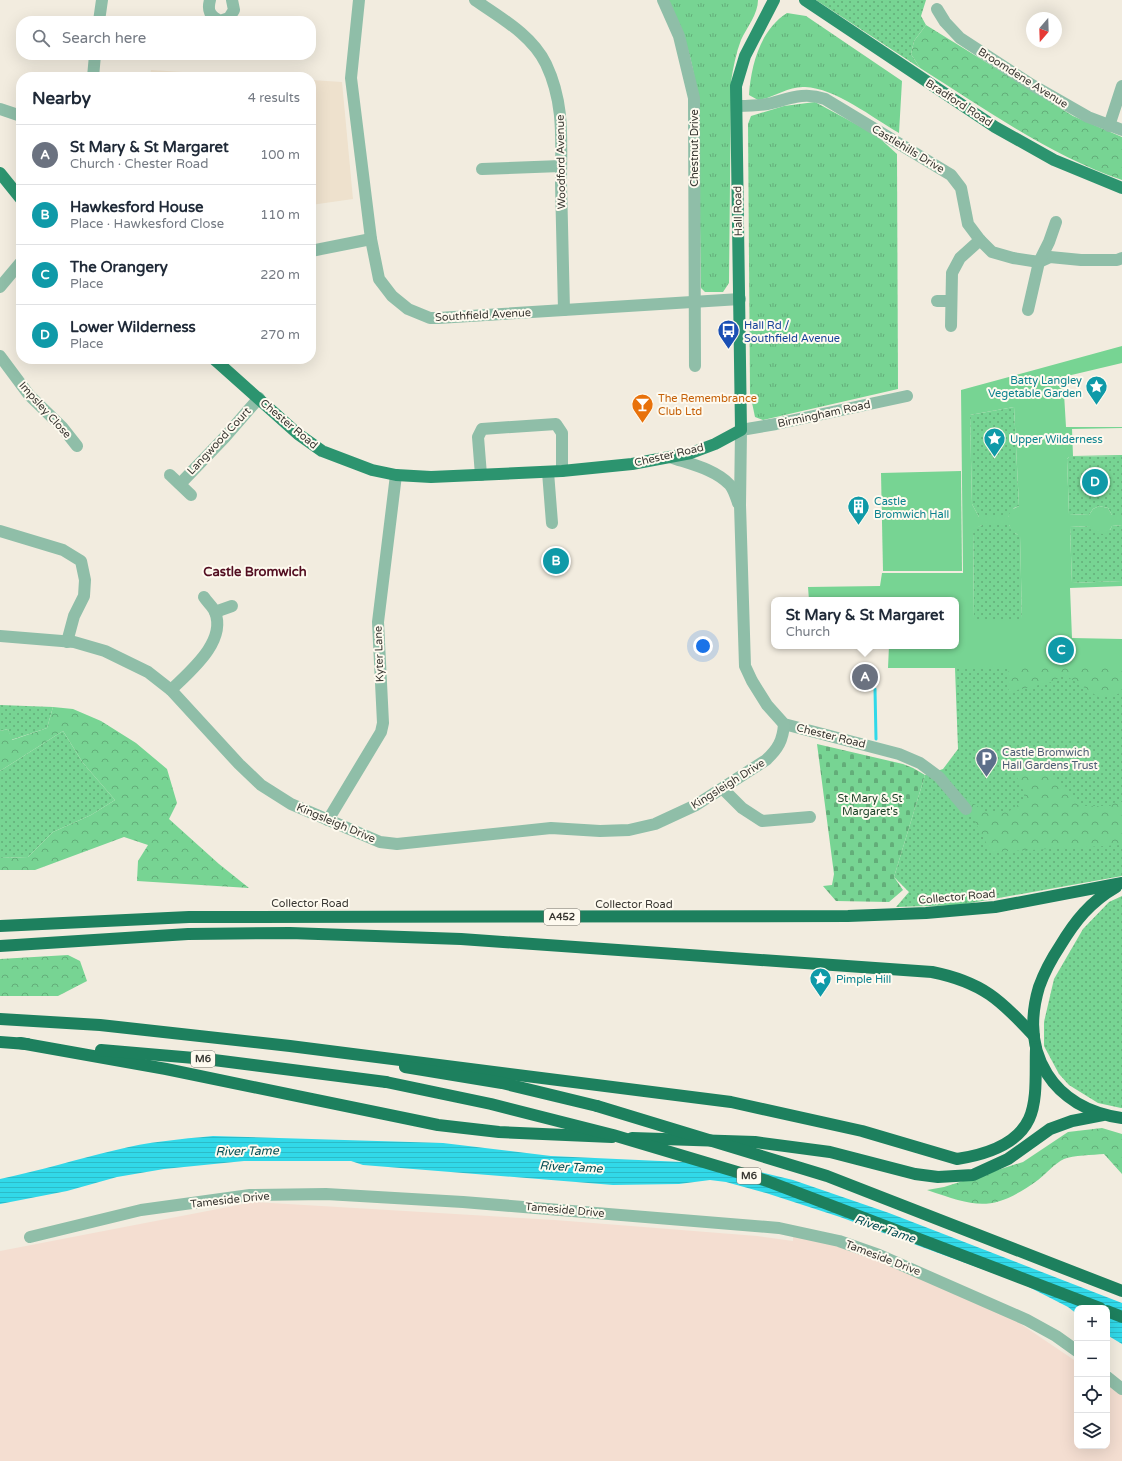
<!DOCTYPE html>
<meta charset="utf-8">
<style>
body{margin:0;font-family:"Varela Round",sans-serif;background:#f2f2f3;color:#1f2937}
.controls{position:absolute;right:12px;bottom:12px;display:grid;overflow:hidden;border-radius:8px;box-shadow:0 4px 16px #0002}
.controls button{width:36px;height:36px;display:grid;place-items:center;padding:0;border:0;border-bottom:1px solid #e0e1e3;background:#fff;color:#1f2937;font:20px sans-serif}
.compass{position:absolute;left:1026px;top:12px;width:36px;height:36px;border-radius:50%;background:#fff;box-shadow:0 4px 16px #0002;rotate:199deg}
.you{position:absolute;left:703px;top:646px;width:14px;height:14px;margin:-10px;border:3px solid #fff;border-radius:50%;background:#1a73e8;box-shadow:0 0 0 6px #1a73e833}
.badge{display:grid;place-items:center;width:26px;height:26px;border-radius:50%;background:#db2777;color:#fff;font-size:13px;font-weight:700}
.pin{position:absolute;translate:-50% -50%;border:2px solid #fff;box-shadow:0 1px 4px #0006}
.popup{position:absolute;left:771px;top:597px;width:188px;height:52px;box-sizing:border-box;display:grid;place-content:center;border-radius:8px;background:#fff;filter:drop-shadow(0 1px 3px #0005);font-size:13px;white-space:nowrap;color:#747a83}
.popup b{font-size:15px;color:#1f2937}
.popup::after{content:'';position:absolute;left:50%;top:100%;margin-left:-8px;border:8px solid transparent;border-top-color:#fff}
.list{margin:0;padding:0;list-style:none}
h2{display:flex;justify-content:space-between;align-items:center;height:52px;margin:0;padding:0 16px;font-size:17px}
h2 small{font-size:13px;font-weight:400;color:#747a83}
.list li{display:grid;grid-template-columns:26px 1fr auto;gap:12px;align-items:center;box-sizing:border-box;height:60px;padding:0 16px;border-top:1px solid #e0e1e3}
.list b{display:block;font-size:15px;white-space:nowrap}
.list p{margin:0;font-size:13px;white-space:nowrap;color:#747a83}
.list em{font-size:13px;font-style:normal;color:#747a83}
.icon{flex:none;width:22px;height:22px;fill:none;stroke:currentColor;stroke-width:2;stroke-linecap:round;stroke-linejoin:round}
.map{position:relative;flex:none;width:1122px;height:1461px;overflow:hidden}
.search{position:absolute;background:#fff;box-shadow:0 4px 16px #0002;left:16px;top:16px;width:300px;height:44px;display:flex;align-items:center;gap:10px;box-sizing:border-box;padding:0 14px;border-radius:16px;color:#747a83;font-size:15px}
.panel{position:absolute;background:#fff;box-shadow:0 4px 16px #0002;left:16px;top:72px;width:300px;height:292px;border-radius:16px}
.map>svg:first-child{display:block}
.industrial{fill:#f4ded1}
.education{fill:#eee1cd}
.grass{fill:url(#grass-dots)}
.forest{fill:url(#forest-crowns)}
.cemetery{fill:url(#cemetery-stones)}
.park{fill:url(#park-tufts)}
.garden{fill:#77d493;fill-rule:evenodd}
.water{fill:url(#water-rules)}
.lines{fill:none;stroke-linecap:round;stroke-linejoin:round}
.stream{stroke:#31d9e9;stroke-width:3}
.minor{stroke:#8fbea8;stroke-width:12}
.major{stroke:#2c946f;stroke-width:12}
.highway{stroke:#1d805e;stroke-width:12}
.highway-bridge{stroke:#1d805e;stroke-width:12}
.labels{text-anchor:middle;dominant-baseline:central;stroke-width:4;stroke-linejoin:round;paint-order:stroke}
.shield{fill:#fefaef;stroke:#74726b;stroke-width:1}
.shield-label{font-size:10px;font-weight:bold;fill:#393732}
.street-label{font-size:11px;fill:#393732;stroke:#fefaef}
.transit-label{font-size:11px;fill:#164399;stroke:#fefaef;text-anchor:start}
.culture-label{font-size:11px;fill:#0d838f;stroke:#fefaef;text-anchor:start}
.food-label{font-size:11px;fill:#c56008;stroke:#fefaef;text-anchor:start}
.service-label{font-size:11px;fill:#4e5e75;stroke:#fefaef;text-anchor:start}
.park-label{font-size:11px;fill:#183f25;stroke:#fefaef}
.water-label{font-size:12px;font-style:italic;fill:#034c53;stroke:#fefaef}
.quarter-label{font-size:13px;font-weight:bold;fill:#520d20;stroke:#fefaef}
</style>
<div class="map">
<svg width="1122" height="1461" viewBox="0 0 1122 1461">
<defs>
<pattern id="grass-dots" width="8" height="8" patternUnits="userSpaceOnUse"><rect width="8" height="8" fill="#77d493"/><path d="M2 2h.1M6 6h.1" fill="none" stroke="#63ad79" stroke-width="1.8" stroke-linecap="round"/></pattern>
<pattern id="forest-crowns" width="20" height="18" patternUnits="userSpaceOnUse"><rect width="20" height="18" fill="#77d493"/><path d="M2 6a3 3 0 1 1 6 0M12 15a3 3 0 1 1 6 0" fill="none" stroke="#63ad79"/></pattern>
<pattern id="cemetery-stones" width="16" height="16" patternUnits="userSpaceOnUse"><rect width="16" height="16" fill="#77d493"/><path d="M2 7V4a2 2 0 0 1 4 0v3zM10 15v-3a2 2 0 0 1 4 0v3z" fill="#63ad79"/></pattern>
<pattern id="park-tufts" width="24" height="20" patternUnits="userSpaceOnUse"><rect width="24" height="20" fill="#77d493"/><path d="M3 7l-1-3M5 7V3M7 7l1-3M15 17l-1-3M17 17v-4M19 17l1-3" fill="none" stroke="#63ad79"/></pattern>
<pattern id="water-rules" width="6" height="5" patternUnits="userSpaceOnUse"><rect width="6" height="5" fill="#31d9e9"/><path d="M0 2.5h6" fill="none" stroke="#2cbbc8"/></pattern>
</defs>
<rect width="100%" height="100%" fill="#f2ecdf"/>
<path class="industrial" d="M254,1202L555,1220L757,1236L793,1241V1236L845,1245L1006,1314L1077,1362V1446H1107V1383L1122,1393V1461H0V1251Z"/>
<g class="education">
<path d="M151,70L259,77H150Z"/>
<path d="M311,80L342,82L353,199L311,205Z"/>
</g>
<g class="grass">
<path d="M816,0H926L921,16L926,25L914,41L911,54L920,68Z"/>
<path d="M1014,407L1019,506L1014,508L1008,517H979L972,504L970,415Z"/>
<path d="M1122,456V515H1112L1108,508L1099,506L1093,509L1089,515L1069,514L1067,459L1069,457Z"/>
<path d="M982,525H1009L1016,534L1020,535L1022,619H974L973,529Z"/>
<path d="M1122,525V581L1072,583L1070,527L1089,526L1110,530L1112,526Z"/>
<path d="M955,668H1122V876L960,905L896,907L909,892L894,877L925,775L943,769L958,749Z"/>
<path d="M0,705L53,707L47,728L11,740L8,729L0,731Z"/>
<path d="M63,731L83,763L115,800L91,815L53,832L28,857L0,858V771Z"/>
<path d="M1122,896V1108H1121L1098,1103L1069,1085L1059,1074L1044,1046V1022L1054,979L1083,929L1109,902Z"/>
</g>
<g class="forest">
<path d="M926,25L1073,116L1122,137V180C1049,155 985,109 920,68L911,54L914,41Z"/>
<path d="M1122,657V693L1100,698L1065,675L1052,682L1008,692V658Z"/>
<path d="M53,707L73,709L101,721L136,743L167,769L177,803L169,819L219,864L249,888L137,881L138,861L148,845L124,837L35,870H0V858L28,857L53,832L91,815L115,800L83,763L63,731L0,771V731L8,729L12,740L47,728Z"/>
<path d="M1045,768L1079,806H1110L1117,801L1122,802V845L991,852L971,814L958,793L985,811L1008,812L1025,800L1022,786L1017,777L1019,772Z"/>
<path d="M68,955L80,961L87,981L58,996H0V959Z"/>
<path d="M1102,1128L1122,1134V1174L1104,1154C1093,1155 1073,1155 1064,1159C1055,1163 1046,1174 1038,1180C992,1213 977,1207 927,1190L944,1187L1023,1162L1068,1132Z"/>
</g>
<path class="cemetery" d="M817,744L903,764L913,768L925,775L894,877L903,890L889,902L836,901L823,886L832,885L834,874Z"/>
<g class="park">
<path d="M667,0H758C758,14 747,27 741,40C736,53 733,68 731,82L729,283L723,292H705L701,288L698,104C694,63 686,36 667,0Z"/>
<path d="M787,13L806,16L902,81L899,133C873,118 835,88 805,87C788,86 774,98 758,100L749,95C751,66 760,30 787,13Z"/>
<path d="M815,102L876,135L897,154L898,389L763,420L755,417L750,393L748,124L751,116L784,106Z"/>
</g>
<g class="garden">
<path d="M1122,346V363L1063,377L1066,427H1122V428L1072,429L1073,456L1122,455V456L1069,457L1067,459L1069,514L1089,515L1093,509L1099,506L1108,508L1112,515H1122V525L1112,526C1107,538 1096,535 1089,526L1070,527L1072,583L1122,581V586L1070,588L1072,638L1122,639V668H888L889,646H956V600H809L808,587L880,586L882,573H963L961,390ZM1014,407L1019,506L1011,510L1008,517H979L972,504L970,415ZM982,525H1009L1013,532L1020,536L1022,619H974L973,530Z"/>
<path d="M961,471L962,571H883L881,473Z"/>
</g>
<path class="water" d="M213,1136L443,1143L551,1156L726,1164L793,1180L889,1213L1122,1303V1344L1107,1335V1308H1077V1314L1068,1307L1023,1284L840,1217L766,1193L726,1182L710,1180L679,1184L613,1185L363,1165L351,1161H244L164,1169L117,1177L67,1191L0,1204V1179C39,1171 77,1159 116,1150C147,1142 180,1139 213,1136Z"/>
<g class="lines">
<path class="stream" d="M875,689L876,739"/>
<g class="minor">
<path d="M210,0C207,11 210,16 220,21L229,18L234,10L232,0"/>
<path d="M359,0L351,78L371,239L379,279L392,296L408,309L430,318H438L740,299"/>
<path d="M475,0C501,18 532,35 546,64C565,104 561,141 561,183C562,225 563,268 564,310"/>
<path d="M663,0L679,36L694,98L695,366"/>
<path d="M937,9L945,22L960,38L1032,85L1088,117L1122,130"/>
<path d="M99,21L102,0"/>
<path d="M93,77L95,55"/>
<path d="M737,106C748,106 761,106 772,103C791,98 805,92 825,99L951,175L961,188L968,224L980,240L992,252L1013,258L1039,262L1050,257L1081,260H1117L1122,258"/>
<path d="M0,109L21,116"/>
<path d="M1109,126L1122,86"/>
<path d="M482,169L561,166"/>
<path d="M311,251L371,239"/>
<path d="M0,287L21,262"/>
<path d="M937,301H951"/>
<path d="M1028,310L1039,262L1049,242L1056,222"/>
<path d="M951,326L952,273L960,258L980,240"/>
<path d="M0,356L29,395L62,427L77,446"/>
<path d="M907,396L776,424L741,430L740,505L745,666L752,681L767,705L784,724L899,754L920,763L939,777L966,809"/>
<path d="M670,457C690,464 715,469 730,485C734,490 736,497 738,503"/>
<path d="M548,472L552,523"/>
<path d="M170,475L191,495"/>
<path d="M481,475L478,437L482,429L556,424L562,433V471"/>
<path d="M180,484L225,437L259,398"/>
<path d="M0,531L63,550L81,561L85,580L84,596L74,616L67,642"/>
<path d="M215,612L232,606"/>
<path d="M0,636L74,642L105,651L148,672L171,690L239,764L261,785L291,804L380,842L397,844L551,828L600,831L629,830L655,824L696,805L766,760C778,749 783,740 784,724"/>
<path d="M171,690C189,672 227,642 215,612C213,607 207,602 204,597"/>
<path d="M723,789L742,808L762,821L810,817"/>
<path d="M328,820L381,732L383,723L378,622L396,475"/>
<path d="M30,1237L141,1210L250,1195L326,1194L463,1202L779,1228L839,1241L879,1255L1027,1320L1056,1336L1077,1351"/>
<path d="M1107,1377L1122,1389"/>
</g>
<g class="major">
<path d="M805,0L995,127L1054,160L1122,188"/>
<path d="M0,173L21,199"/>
<path d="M214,359L298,434L322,451L372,470L396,475L431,477L562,471L632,464L691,453L715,444L741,430L736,86L745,56L774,0"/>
</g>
<g class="highway">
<path d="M1116,887C1090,902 1075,921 1060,946C1052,958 1044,973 1039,987C1019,1054 1053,1108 1122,1118"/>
<path d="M0,926L189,917L848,916L926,913L995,907L1122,883"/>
<path d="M0,946L188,934L290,933L461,939L932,972C982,982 1001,1000 1034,1036"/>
<path d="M0,1019L100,1025L290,1046L731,1102L862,1131L957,1159C983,1155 1017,1145 1029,1119C1038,1100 1035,1070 1036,1049"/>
<path d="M0,1042L27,1044"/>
<path d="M20,1043L166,1069L438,1125L499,1132L612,1137"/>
<path d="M101,1050L206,1059L386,1082"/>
<path d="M405,1067L502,1083L597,1106"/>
<path d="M632,1138L755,1142L830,1152L915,1174L938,1177L973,1175L1008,1159L1050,1129L1072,1121L1103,1115"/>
<path d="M1107,1311L1122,1317"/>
</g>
<g class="highway-bridge">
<path d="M386,1082L491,1104L613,1135L767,1181L1100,1308"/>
<path d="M597,1106L827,1176L1122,1291"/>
</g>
</g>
<defs>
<symbol id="bus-pin" viewBox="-11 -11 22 30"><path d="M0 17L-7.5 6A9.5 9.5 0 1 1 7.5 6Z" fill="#1a4fb4" stroke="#fefaef"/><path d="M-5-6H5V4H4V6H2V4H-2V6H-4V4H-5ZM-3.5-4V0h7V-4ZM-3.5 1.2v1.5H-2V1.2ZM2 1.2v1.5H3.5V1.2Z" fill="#fff"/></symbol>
<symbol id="sight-pin" viewBox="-11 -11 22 30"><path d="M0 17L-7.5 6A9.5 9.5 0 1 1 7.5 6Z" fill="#0f9aa8" stroke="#fefaef"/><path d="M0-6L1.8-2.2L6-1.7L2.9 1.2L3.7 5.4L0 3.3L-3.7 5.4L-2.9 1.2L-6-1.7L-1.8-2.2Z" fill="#fff"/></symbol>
<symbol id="bar-pin" viewBox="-11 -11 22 30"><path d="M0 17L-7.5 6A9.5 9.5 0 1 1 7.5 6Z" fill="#e8710a" stroke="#fefaef"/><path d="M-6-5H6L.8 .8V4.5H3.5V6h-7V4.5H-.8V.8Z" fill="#fff"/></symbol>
<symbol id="building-pin" viewBox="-11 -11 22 30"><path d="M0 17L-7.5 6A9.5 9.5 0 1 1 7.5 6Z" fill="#0f9aa8" stroke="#fefaef"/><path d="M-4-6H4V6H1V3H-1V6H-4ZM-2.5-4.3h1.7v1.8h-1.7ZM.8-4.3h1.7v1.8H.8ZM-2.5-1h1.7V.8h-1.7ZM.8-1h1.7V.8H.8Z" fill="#fff"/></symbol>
<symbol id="parking-pin" viewBox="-11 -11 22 30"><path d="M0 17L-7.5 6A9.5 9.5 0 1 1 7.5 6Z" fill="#5c6f8a" stroke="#fefaef"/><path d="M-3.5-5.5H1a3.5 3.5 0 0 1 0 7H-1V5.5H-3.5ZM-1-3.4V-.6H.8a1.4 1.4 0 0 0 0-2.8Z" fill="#fff"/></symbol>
</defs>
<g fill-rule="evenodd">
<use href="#bus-pin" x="716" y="318" width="25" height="34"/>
<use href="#sight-pin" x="1084" y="374" width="25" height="34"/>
<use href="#bar-pin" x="630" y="392" width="25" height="34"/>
<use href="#sight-pin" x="982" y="426" width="25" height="34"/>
<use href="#building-pin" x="846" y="494" width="25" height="34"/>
<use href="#parking-pin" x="974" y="746" width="25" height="34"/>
<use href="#sight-pin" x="808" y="966" width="25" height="34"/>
</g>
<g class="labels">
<g class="shield">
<rect x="544" y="909" width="36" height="16" rx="3"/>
<rect x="191" y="1051" width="24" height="16" rx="3"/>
<rect x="737" y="1168" width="24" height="16" rx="3"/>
</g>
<g class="shield-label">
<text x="562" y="917">A452</text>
<text x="203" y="1059">M6</text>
<text x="749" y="1176">M6</text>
</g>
<g class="street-label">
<text transform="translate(1023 78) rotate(32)">Broomdene Avenue</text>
<text transform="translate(959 103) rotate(33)">Bradford Road</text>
<text transform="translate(694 148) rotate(-90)">Chestnut Drive</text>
<text transform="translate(908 149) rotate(31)">Castlehills Drive</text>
<text transform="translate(561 162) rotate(-91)">Woodford Avenue</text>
<text transform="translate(738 211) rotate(-91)">Hall Road</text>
<text transform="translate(483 315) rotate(-3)">Southfield Avenue</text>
<text transform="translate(45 410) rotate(48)">Impsley Close</text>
<text transform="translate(824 414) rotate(-12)">Birmingham Road</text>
<text transform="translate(289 424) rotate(40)">Chester Road</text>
<text transform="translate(219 441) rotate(-47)">Langwood Court</text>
<text transform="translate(669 455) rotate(-13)">Chester Road</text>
<text transform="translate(379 654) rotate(-92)">Kyter Lane</text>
<text transform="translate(831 736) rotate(14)">Chester Road</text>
<text transform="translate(728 784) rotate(-32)">Kingsleigh Drive</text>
<text transform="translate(336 823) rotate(23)">Kingsleigh Drive</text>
<text transform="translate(957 897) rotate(-5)">Collector Road</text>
<text x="310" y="903">Collector Road</text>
<text x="634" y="904">Collector Road</text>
<text transform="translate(230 1200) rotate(-6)">Tameside Drive</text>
<text transform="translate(565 1210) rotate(5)">Tameside Drive</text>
<text transform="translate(883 1258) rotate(21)">Tameside Drive</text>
</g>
<g class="transit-label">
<text x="744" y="325">Hall Rd /<tspan x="744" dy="13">Southfield Avenue</tspan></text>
</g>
<g class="culture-label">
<text x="1082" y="380" text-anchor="end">Batty Langley<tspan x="1082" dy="13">Vegetable Garden</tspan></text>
<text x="1010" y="439">Upper Wilderness</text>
<text x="874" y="501">Castle<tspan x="874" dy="13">Bromwich Hall</tspan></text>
<text x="836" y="979">Pimple Hill</text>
</g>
<g class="food-label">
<text x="658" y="398">The Remembrance<tspan x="658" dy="13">Club Ltd</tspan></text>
</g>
<g class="service-label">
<text x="1002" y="752">Castle Bromwich<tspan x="1002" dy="13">Hall Gardens Trust</tspan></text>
</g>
<g class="park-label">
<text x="870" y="798">St Mary &amp; St<tspan x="870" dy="13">Margaret's</tspan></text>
</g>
<g class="water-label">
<text transform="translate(247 1151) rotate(-1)">River Tame</text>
<text transform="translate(571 1167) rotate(3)">River Tame</text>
<text transform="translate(885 1229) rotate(19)">River Tame</text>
</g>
<g class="quarter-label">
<text x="255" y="572">Castle Bromwich</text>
</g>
</g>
</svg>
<div class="controls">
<button>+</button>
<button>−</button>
<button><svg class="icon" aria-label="locate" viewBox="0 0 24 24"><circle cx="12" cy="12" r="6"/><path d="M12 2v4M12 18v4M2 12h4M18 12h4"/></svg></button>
<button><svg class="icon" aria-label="layers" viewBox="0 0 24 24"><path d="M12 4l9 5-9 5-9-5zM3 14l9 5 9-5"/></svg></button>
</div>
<svg class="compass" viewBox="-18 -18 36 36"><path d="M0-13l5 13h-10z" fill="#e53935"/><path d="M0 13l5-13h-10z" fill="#747a83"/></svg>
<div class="you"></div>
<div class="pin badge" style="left:865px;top:677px;background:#6b7280">A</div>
<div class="popup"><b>St Mary &amp; St Margaret</b>Church</div>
<div class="pin badge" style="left:556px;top:561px;background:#0f9aa8">B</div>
<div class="pin badge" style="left:1061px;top:650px;background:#0f9aa8">C</div>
<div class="pin badge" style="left:1095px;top:482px;background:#0f9aa8">D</div>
<div class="search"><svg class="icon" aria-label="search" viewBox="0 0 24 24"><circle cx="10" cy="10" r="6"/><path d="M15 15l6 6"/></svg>Search here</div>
<section class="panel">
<h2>Nearby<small>4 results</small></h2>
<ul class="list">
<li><span class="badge" style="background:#6b7280">A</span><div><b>St Mary &amp; St Margaret</b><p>Church · Chester Road</p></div><em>100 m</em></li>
<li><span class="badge" style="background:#0f9aa8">B</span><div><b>Hawkesford House</b><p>Place · Hawkesford Close</p></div><em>110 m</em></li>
<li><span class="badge" style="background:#0f9aa8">C</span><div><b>The Orangery</b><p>Place</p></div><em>220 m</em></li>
<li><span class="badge" style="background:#0f9aa8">D</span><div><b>Lower Wilderness</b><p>Place</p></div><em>270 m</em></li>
</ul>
</section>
</div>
